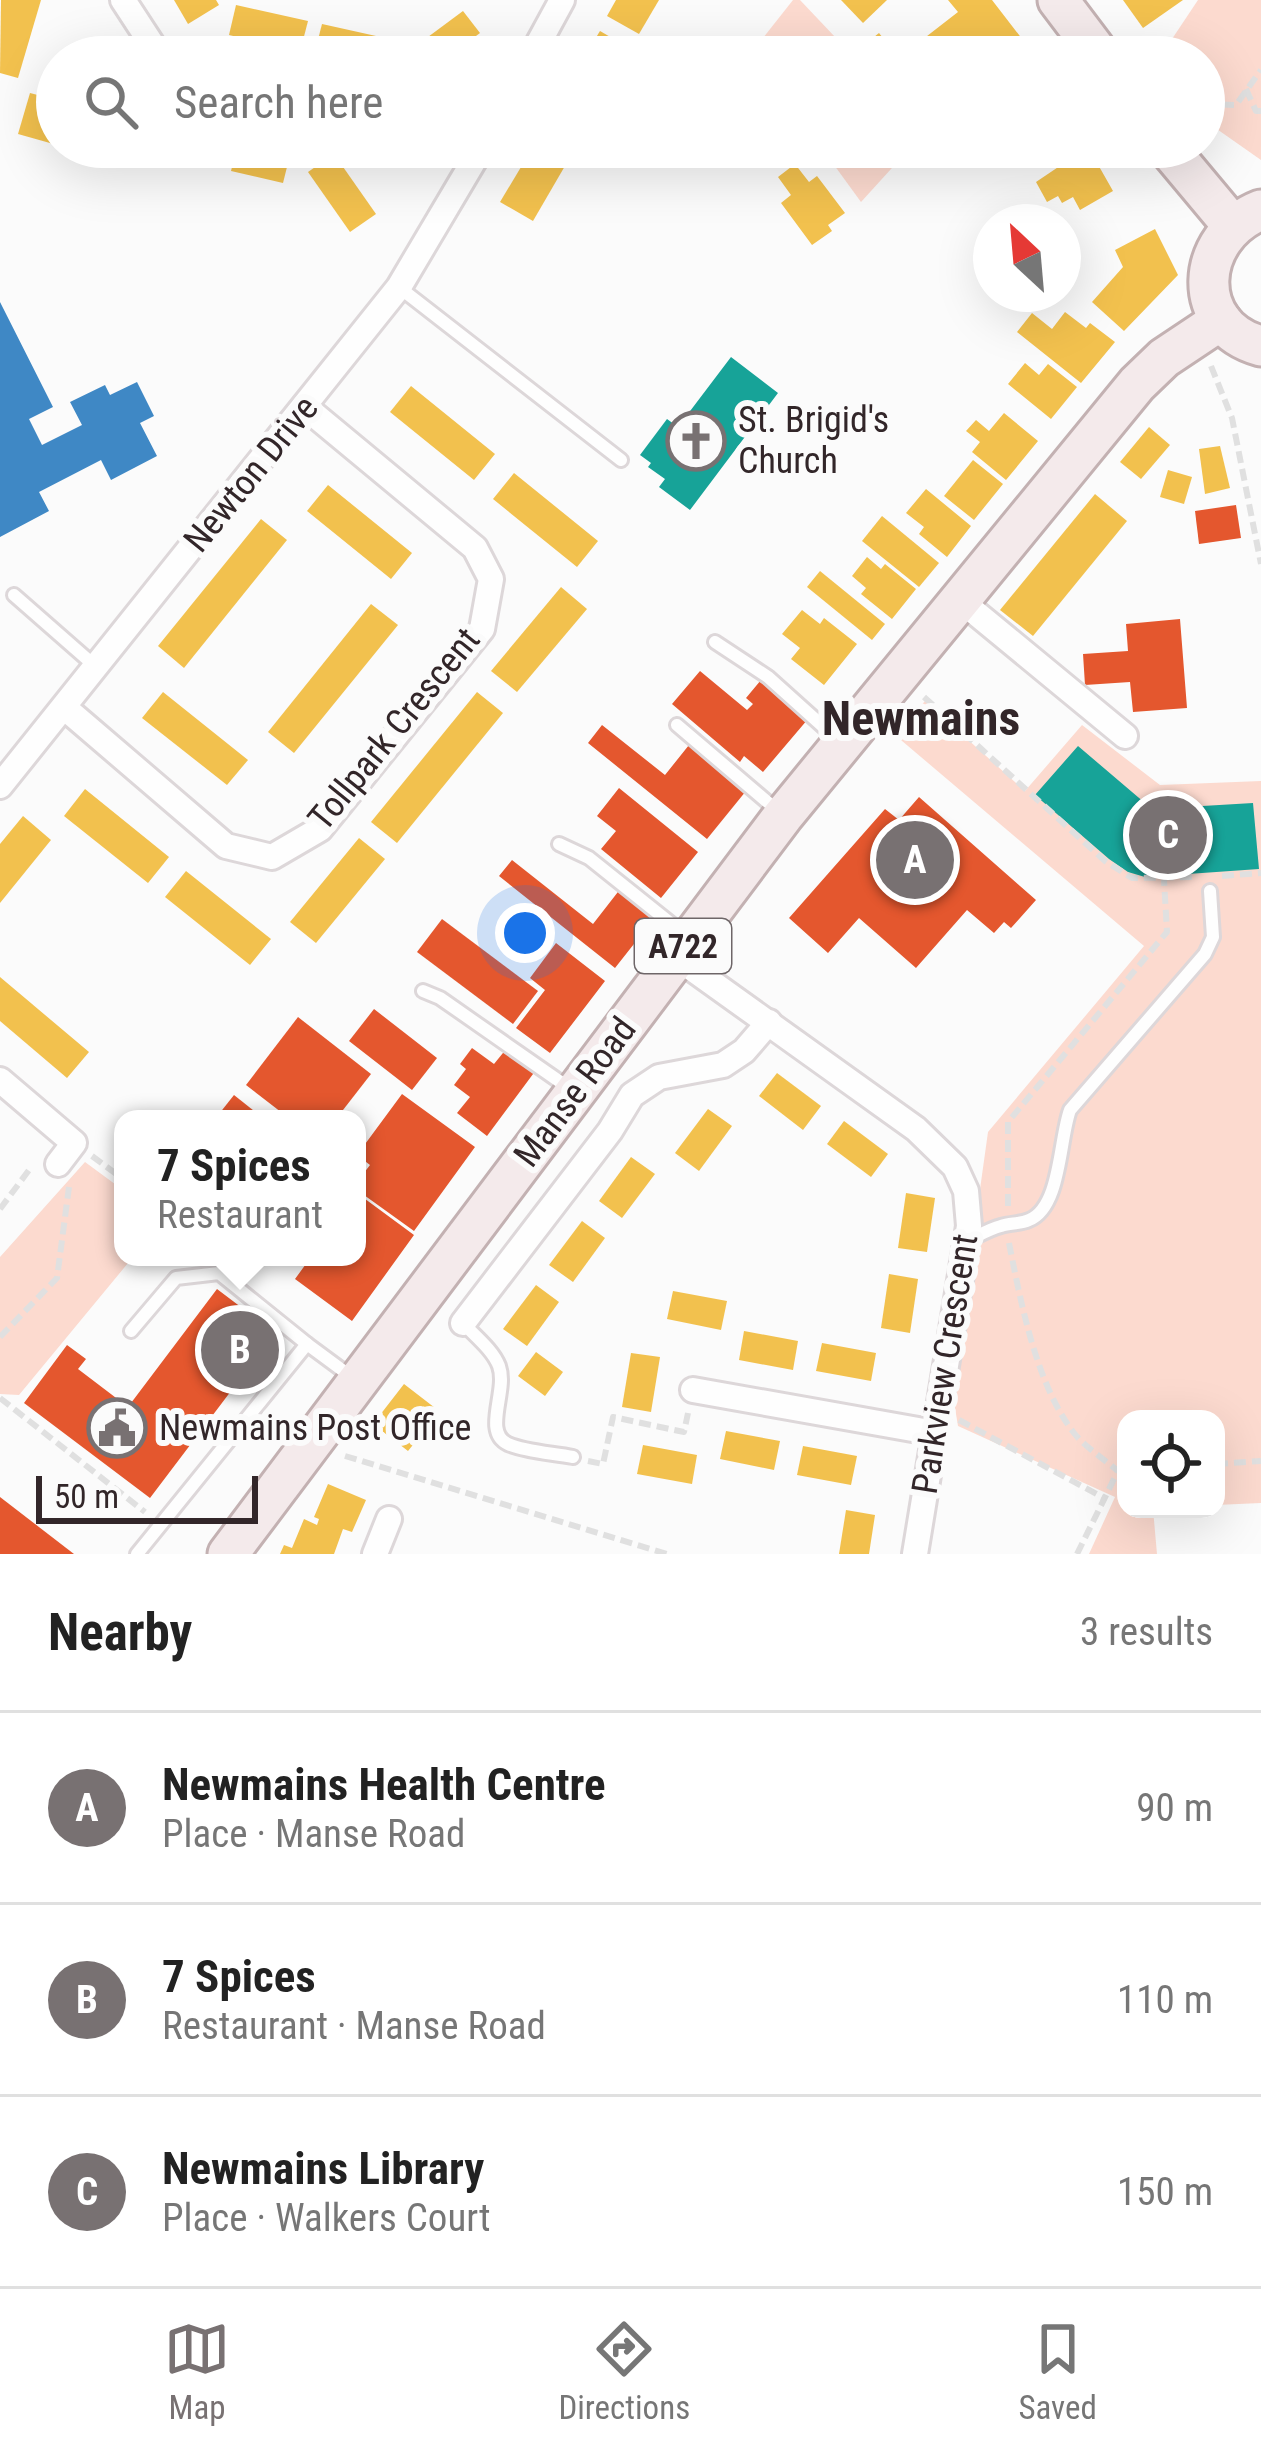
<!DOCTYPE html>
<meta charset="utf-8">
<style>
body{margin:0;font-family:"Roboto Condensed",sans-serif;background:#f6f6f6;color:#222}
.controls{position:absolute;right:36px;bottom:36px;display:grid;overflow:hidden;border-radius:24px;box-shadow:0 12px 48px #0002}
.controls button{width:108px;height:108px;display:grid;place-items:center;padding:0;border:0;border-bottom:3px solid #e0e0e0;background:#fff;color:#222;font:60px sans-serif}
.compass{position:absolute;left:973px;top:204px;width:108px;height:108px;border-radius:50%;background:#fff;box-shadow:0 12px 48px #0002;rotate:334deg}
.scale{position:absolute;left:36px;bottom:30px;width:222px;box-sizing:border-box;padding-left:12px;border:6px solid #322629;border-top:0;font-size:33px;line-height:42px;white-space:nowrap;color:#322629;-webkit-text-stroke:9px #fbfbfb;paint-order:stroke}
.you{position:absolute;left:525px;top:933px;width:42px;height:42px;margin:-30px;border:9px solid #fff;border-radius:50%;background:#1a73e8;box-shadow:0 0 0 18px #1a73e833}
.badge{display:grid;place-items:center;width:78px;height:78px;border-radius:50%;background:#787172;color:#fff;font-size:39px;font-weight:700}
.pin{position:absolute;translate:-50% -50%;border:6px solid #fff;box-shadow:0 3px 12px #0006}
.popup{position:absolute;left:114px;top:1110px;width:252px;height:156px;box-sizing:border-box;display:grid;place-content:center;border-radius:24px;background:#fff;filter:drop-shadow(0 3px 9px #0005);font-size:39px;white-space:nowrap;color:#767676}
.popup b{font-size:45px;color:#222}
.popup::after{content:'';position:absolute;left:50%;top:100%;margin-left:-24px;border:24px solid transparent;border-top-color:#fff}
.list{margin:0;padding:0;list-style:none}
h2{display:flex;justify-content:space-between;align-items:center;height:156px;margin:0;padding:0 48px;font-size:51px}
h2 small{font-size:39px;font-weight:400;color:#767676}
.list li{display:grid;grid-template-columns:78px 1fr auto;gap:36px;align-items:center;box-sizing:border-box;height:192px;padding:0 48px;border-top:3px solid #e0e0e0}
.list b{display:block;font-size:45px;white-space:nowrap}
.list p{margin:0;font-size:39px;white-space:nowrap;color:#767676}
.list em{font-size:39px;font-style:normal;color:#767676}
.icon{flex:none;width:66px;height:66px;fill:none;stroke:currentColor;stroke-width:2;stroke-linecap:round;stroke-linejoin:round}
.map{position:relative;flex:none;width:1261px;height:1554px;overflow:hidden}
.search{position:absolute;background:#fff;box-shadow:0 12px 48px #0002;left:36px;right:36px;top:36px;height:132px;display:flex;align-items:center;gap:30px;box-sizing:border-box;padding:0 42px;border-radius:66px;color:#767676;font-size:45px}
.sheet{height:732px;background:#fff}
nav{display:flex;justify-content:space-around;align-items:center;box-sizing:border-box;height:168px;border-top:3px solid #e0e0e0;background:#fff;font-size:33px;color:#767676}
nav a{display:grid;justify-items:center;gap:6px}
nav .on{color:#787172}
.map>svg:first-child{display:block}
.green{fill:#fcdacf}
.homes{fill:#f2c14e}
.shops{fill:#e4572e}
.schools{fill:#3f88c5}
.public{fill:#17a398}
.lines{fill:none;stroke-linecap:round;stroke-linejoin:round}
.service-casing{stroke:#ddd7d9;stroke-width:18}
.minor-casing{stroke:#ddd7d9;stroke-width:30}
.primary-casing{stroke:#c3b1b2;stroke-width:45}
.path{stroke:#e0e0e0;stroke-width:6;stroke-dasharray:12 6;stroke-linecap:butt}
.service{stroke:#fefefe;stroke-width:12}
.minor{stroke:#fefefe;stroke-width:24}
.primary{stroke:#f4eaeb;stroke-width:39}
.labels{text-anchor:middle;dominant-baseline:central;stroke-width:12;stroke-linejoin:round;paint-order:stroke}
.shield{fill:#fbfbfb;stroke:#6e6668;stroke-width:3}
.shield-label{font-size:33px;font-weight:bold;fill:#322629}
.poi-label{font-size:36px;fill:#322629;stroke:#fbfbfb;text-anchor:start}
.street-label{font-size:36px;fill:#322629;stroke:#fbfbfb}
.district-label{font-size:48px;font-weight:bold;fill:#322629;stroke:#fbfbfb}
</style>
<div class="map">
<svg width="1261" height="1554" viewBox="0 0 1261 1554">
<rect width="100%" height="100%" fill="#fbfbfb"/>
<g class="green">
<path d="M793,0H800L854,57H756L752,52Z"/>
<path d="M1198,0H1261V160L1204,120V57H1160Z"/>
<path d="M821,147H911L861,202Z"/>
<path d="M925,701L1025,791L1082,725L1160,785L1261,781V1503L1216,1505V1419H1126V1509H1153L1157,1554H1089L1115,1497L958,1426L952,1390L988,1132L1144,946L895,735Z"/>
<path d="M85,1162L123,1190V1257H133L19,1395L0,1394V1257Z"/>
</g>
<g class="homes">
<path d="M1,0H41L18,78L0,73Z"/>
<path d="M174,0H216L219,5L188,24Z"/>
<path d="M616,0H659L639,34L607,16Z"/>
<path d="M841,0H887L863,23Z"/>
<path d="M948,0H992L1036,57H900L958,12Z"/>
<path d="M1123,0H1183L1143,28Z"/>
<path d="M236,5L308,21L300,52L229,35Z"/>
<path d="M463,11L480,33L448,57H401Z"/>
<path d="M322,24L394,40L390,57L314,55Z"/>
<path d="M600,31L631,49L627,57H584Z"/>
<path d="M879,33L898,57H864L858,50Z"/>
<path d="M30,93L57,100V145L18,134Z"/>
<path d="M237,147H292L283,183L231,171Z"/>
<path d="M533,147H576L533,221L500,202Z"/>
<path d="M1088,147L1113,191L1080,210L1073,197L1062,203L1058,196L1047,202L1036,182Z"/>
<path d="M334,154L376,214L350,232L308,172Z"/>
<path d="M795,164L809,182L817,176L845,213L828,225L832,231L812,245L781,203L791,195L778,177Z"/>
<path d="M1155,229L1178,275L1124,331L1092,302L1123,267L1115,250Z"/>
<path d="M1065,312L1086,328L1090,323L1115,342L1081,383L1017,332L1032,313L1052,329Z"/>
<path d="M1025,363L1039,375L1048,364L1077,387L1051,419L1008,384Z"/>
<path d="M411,386L495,454L474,480L390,412Z"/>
<path d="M1004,413L1038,441L1006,480L972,452L980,442L966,431L976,420L989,431Z"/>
<path d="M1149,427L1170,445L1141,479L1120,462Z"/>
<path d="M1220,446L1230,488L1205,494L1199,449Z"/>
<path d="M973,460L1003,484L974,520L944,496Z"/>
<path d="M1168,470L1192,477L1184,504L1160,497Z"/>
<path d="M514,473L598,541L577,567L493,499Z"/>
<path d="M328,485L412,553L391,579L307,511Z"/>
<path d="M926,489L971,526L947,557L919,534L924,527L906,513Z"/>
<path d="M1095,494L1127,521L1033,636L1000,610Z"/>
<path d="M882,516L939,563L919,587L862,541Z"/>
<path d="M261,519L287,540L184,668L158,646Z"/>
<path d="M867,557L881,569L885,564L916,589L892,619L861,594L866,588L852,576Z"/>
<path d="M820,571L885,624L872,640L807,587Z"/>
<path d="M561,587L587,609L517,692L491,671Z"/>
<path d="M371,604L398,625L294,753L268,732Z"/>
<path d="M802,610L820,624L824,618L857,644L824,685L791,659L800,648L782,634Z"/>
<path d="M163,692L248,760L227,785L142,718Z"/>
<path d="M477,692L503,713L397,843L371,822Z"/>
<path d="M85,789L169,857L148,883L64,816Z"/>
<path d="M23,816L51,840L0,903V844Z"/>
<path d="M359,838L385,859L316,943L290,922Z"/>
<path d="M186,871L271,939L250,965L165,897Z"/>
<path d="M0,977L89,1052L67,1078L0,1021Z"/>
<path d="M777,1073L821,1106L803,1130L759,1096Z"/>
<path d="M708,1109L732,1126L699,1171L675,1153Z"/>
<path d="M844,1121L888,1154L871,1177L827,1144Z"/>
<path d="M631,1157L655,1174L622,1218L599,1201Z"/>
<path d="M906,1193L935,1198L927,1252L898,1248Z"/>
<path d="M582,1221L605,1238L573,1282L549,1265Z"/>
<path d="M889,1274L918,1279L910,1333L881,1328Z"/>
<path d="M536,1285L559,1302L527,1346L503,1329Z"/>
<path d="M673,1291L727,1301L721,1330L667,1319Z"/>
<path d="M744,1331L798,1341L793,1370L739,1360Z"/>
<path d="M822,1343L876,1353L871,1381L816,1371Z"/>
<path d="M536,1352L563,1372L545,1396L518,1376Z"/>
<path d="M631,1353L660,1357L651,1412L622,1407Z"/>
<path d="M404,1384L439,1411L436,1415L450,1427L438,1442L424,1431L408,1451L373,1424Z"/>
<path d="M726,1431L780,1441L774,1470L720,1459Z"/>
<path d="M643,1445L697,1455L692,1484L637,1474Z"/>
<path d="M803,1446L857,1456L851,1485L797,1475Z"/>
<path d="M328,1484L366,1500L352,1532L343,1529L334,1554H280L284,1545L292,1548L304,1519L317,1525L319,1519L314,1517Z"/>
<path d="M846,1510L875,1515L869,1554H839Z"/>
</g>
<g class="shops">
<path d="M1236,505L1241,538L1199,544L1195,511Z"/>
<path d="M1180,619L1187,708L1133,712L1130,682L1085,685L1083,654L1128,651L1126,624Z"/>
<path d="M700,671L747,710L753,704L746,698L761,680L808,719L763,772L744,756L740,762L672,704Z"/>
<path d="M602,725L665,775L689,745L746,791L707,839L588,743Z"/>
<path d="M619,788L698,852L661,898L601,849L616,831L597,816Z"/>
<path d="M919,797L1036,900L1011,928L1004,922L994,933L967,910L916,968L859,918L828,953L789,918L885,809L899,820Z"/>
<path d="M512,860L593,924L621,888L656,916L615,968L499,876Z"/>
<path d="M442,919L538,991L513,1024L417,952Z"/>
<path d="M556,943L605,981L550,1053L516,1028L545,990L530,978Z"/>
<path d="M374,1009L437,1058L412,1090L349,1041Z"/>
<path d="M298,1017L371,1074L336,1119H290L246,1085Z"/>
<path d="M472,1048L494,1064L507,1048L536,1070L487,1136L457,1113L470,1097L454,1085L466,1069L460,1064Z"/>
<path d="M402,1094L475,1147L414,1231L357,1190V1182L370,1165L357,1155Z"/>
<path d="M234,1095L264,1119H215Z"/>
<path d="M357,1193L414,1235L352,1321L295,1279L311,1257H357Z"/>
<path d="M217,1289L275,1333L150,1498L24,1403L67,1345L86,1359L78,1369L128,1407Z"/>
<path d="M0,1497L74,1554H0Z"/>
</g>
<path class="schools" d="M0,302L53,407L29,419L42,445L82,425L70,402L105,385L110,395L137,382L154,416L140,423L157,456L111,480L101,460L39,492L49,511L0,537Z"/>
<g class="public">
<path d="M731,357L778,393L690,510L659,487L665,479L648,467L651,463L640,455L667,419L678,427Z"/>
<path d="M1078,746L1152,809L1253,803L1259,869L1145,877L1128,872L1109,859L1035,795Z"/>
</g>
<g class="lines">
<defs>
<g id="service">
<path d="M400,288L621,460"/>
<path d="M14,595L95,666"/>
<path d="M715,642L768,677L837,739"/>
<path d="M677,725L778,811"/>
<path d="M559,844L589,858L684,934"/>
<path d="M423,991L440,998L569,1088"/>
<path d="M967,1241C978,1236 989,1229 1001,1226C1010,1223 1020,1224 1029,1220C1061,1207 1059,1140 1070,1110L1205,954L1213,937L1210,891"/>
<path d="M463,1323C475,1336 493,1350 499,1366C508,1391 482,1432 508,1444C526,1452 553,1453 573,1457"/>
<path d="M131,1331L176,1278L219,1273L307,1344"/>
<path d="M137,1554L307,1344L353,1378"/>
</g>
<g id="minor">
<path d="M123,0L153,46L166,57"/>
<path d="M531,57L562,0"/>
<path d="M960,600L1125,736"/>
<path d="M65,708L226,846L272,857L320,829L482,629L491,579L475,548L305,407"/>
<path d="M0,786L399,287L482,147"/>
<path d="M676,957L916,1129L955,1167L966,1191L969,1226L915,1554"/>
<path d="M0,1080L74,1143L58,1164"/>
<path d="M463,1323L610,1131L632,1095L659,1077L723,1065L744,1051L769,1022"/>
<path d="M693,1390L935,1433"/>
<path d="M375,1554L389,1519"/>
</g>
<g id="primary">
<path d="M1058,0L1101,57"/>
<path d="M1167,147L1233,226"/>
<path d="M1261,210C1195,236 1188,326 1261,346"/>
<path d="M228,1554L783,816L1137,384L1164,358L1221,320"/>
</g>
</defs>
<use href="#service" class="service-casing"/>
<use href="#minor" class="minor-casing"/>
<use href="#primary" class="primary-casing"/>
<g class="path">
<path d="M1246,89L1256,111H1261"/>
<path d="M1204,104L1236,105L1261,70"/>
<path d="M1211,366L1232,418L1261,564"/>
<path d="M924,697L1105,861L1132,878L1196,877"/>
<path d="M1222,876L1261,873"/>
<path d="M92,1156L123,1179"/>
<path d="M1008,1206V1122L1167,932L1164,880"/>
<path d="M0,1209L32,1166"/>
<path d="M1009,1243C1021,1303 1036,1384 1074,1433C1085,1447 1104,1459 1118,1471"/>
<path d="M0,1337L57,1278L69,1187"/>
<path d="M0,1398L145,1512"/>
<path d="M959,1420L1104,1498"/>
<path d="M345,1456L667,1554"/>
<path d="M588,1461L603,1464L613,1417L684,1432L688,1413"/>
<path d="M1216,1464L1261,1461"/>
<path d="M1077,1554L1118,1471H1126"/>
</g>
<use href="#service" class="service"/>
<use href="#minor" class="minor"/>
<use href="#primary" class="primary"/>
</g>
<defs>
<symbol id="church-ring" viewBox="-11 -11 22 22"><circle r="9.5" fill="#fbfbfb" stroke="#787172" stroke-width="1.5"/><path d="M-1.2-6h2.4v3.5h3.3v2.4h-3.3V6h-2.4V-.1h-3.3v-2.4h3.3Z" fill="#787172"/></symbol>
<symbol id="civic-ring" viewBox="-11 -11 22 22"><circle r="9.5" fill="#fbfbfb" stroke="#787172" stroke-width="1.5"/><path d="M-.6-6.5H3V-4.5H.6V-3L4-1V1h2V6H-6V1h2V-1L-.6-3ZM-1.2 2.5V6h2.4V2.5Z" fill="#787172"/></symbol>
</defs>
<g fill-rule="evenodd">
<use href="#church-ring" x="663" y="408" width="66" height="66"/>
<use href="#civic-ring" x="84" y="1395" width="66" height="66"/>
</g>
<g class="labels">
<rect class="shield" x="635" y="919" width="96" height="54" rx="9"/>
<g class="shield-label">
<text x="683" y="946">A722</text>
</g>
<g class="poi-label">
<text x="738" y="420">St. Brigid's<tspan x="738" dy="41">Church</tspan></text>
<text x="159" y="1428">Newmains Post Office</text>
</g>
<g class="street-label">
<text transform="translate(251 474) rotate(-51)">Newton Drive</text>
<text transform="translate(394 729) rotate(-51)">Tollpark Crescent</text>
<text transform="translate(575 1092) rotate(-53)">Manse Road</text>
<text transform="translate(945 1364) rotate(-81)">Parkview Crescent</text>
</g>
<g class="district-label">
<text x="921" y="718">Newmains</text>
</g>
</g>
</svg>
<div class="controls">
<button><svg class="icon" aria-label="locate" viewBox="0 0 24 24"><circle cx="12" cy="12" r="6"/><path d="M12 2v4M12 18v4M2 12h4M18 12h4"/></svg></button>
</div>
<svg class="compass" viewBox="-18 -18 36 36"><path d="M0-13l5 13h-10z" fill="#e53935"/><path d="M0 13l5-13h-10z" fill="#767676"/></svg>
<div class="scale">50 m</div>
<div class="you"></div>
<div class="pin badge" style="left:915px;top:860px">A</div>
<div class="pin badge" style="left:240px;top:1350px">B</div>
<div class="popup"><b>7 Spices</b>Restaurant</div>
<div class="pin badge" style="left:1168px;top:835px">C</div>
<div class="search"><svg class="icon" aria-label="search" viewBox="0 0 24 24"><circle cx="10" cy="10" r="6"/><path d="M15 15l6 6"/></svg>Search here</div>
</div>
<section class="sheet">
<h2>Nearby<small>3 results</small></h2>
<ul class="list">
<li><span class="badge">A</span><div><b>Newmains Health Centre</b><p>Place · Manse Road</p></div><em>90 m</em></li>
<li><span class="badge">B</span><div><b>7 Spices</b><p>Restaurant · Manse Road</p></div><em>110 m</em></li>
<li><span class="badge">C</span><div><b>Newmains Library</b><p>Place · Walkers Court</p></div><em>150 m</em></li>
</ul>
</section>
<nav>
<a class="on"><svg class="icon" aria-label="map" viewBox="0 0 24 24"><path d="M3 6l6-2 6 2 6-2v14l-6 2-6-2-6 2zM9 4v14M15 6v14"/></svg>Map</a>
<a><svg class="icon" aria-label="directions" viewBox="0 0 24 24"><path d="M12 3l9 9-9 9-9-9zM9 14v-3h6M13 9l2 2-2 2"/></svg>Directions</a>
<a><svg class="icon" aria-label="saved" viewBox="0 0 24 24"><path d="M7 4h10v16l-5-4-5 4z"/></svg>Saved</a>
</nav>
